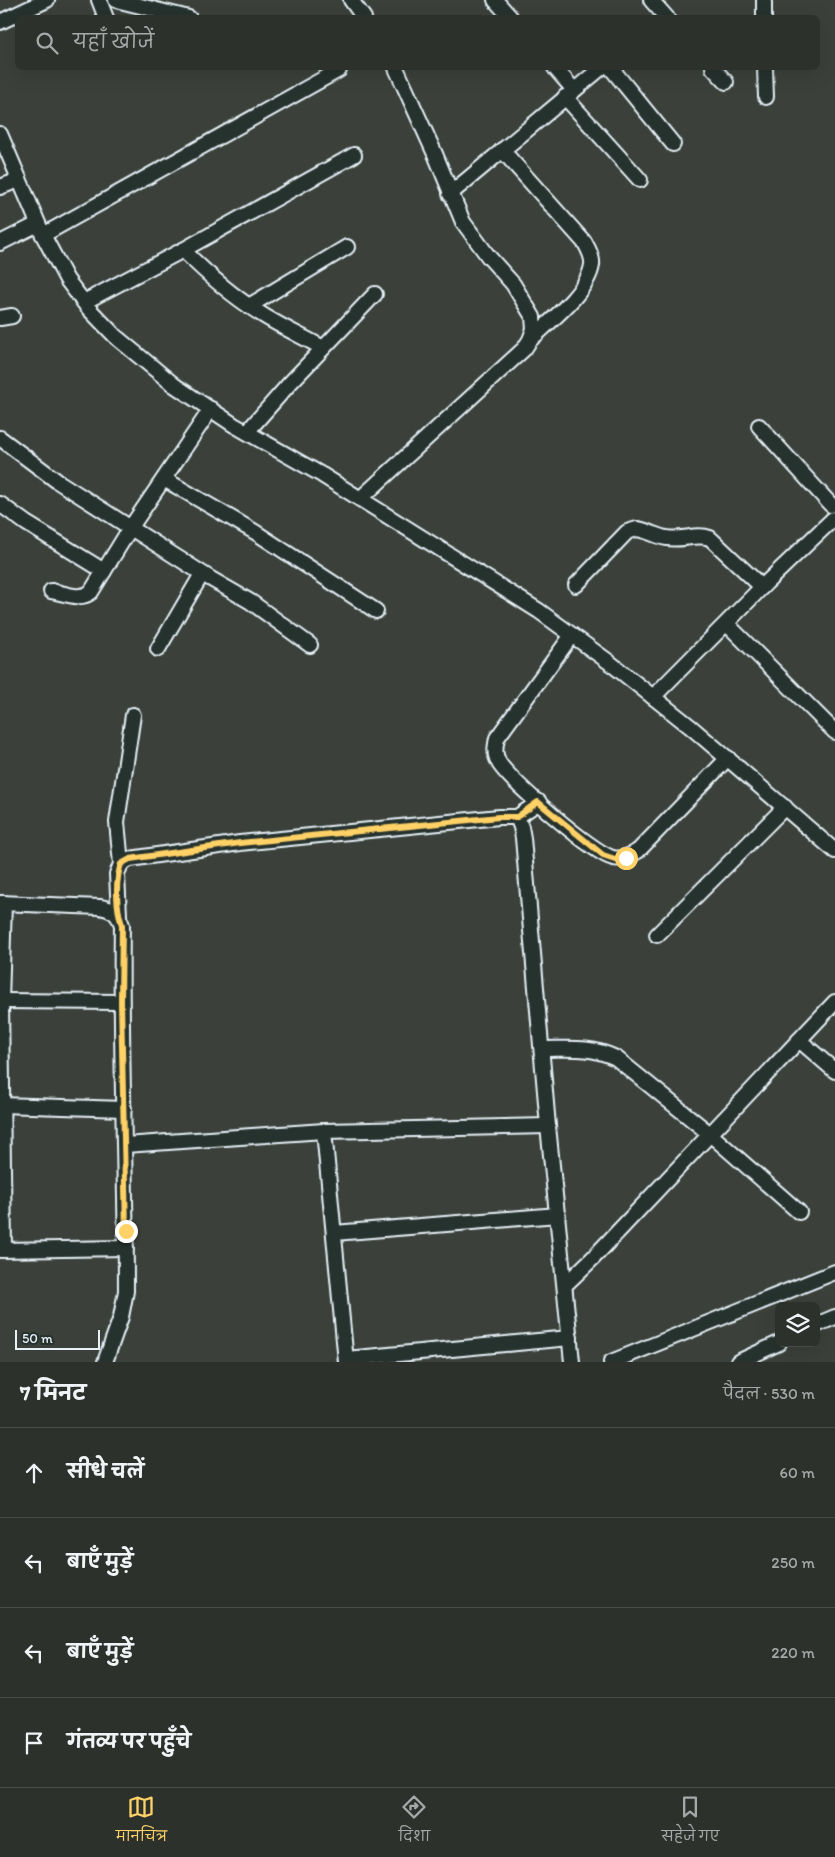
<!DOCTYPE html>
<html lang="hi">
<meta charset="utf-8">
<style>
body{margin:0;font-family:Itim,"Playpen Sans Deva",sans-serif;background:#343934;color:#f1f3f6}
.controls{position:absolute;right:15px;bottom:15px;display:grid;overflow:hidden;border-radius:8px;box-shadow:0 5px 20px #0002}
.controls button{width:45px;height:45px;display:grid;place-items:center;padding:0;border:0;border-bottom:1px solid #484c48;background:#2c312c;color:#f1f3f6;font:25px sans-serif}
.scale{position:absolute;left:15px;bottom:12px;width:85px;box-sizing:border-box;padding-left:5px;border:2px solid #e8f1f8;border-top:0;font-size:14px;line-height:18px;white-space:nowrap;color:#e8f1f8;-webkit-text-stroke:4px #26332d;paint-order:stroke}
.stop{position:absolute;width:15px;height:15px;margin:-11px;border:4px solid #ffd166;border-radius:50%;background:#fff}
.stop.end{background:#ffd166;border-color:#fff;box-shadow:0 1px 5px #0008}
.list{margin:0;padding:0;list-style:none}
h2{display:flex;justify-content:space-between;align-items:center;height:65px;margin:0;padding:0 20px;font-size:21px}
h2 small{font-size:16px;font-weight:400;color:#a6a9a9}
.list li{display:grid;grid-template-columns:32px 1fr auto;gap:15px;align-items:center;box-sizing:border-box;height:90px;padding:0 20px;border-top:1px solid #484c48}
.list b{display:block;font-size:19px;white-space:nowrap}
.list em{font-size:16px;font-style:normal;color:#a6a9a9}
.icon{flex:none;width:28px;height:28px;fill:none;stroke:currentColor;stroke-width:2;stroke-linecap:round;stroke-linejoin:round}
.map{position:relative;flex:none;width:835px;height:1362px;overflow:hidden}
.search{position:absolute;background:#2c312c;box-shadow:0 5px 20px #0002;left:15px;right:15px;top:15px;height:55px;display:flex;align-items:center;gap:12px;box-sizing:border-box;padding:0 18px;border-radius:8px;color:#a6a9a9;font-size:19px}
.sheet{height:425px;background:#2c312c}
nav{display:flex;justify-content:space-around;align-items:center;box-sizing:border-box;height:70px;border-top:1px solid #484c48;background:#2c312c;font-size:14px;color:#a6a9a9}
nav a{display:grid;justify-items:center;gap:2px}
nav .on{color:#ffd166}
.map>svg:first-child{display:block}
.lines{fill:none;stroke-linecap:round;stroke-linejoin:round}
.minor-casing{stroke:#e8f1f8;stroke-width:18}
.minor{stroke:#26332d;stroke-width:14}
.route{stroke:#ffd166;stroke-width:6}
</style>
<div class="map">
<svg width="835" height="1362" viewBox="0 0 835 1362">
<rect width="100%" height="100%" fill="#3b413a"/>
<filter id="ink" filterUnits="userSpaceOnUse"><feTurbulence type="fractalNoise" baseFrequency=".02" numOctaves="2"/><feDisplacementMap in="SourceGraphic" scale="10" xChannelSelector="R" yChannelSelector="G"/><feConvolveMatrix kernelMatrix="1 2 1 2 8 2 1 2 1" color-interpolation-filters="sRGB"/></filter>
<g filter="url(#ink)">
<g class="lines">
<defs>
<g id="minor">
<path d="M99,0L106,18"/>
<path d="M116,0L189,18"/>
<path d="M351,0L364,18"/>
<path d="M495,0L511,18"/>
<path d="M651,0L667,18"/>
<path d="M764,0V18"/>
<path d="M0,22L47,0"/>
<path d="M555,68L574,90"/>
<path d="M611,68L673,144"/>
<path d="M713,68L726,82"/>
<path d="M765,68L766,97"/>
<path d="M565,97L640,180"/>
<path d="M0,134L43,235L67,280L89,309L116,337L174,385L234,425L322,475L539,611L609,662L692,728L835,851"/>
<path d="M502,150L585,243C589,250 593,258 592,265C588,292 549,322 530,340"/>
<path d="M0,187L19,180"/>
<path d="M450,194L601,68"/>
<path d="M43,235L339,70"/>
<path d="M0,243L38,224"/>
<path d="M183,250C206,273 231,295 258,312C279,326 302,336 323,348"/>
<path d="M84,302L183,250L354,155"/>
<path d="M249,306L347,247"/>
<path d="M0,318L12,316"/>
<path d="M759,426L831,505"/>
<path d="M247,432L290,383L375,294"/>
<path d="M0,438L57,481L211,579L251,602L310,645"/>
<path d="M164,479L255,532L376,611"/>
<path d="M360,499L524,349L530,340L534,329L533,317L513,284L488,256L463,222L435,154L396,68"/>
<path d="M0,504L26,523L104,571"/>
<path d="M576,585L627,532L637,529C647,530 657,537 667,538C682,541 696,533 710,538L762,587"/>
<path d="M51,591C64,593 80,601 91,592L131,527L211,409"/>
<path d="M727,624L835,732"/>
<path d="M572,635L497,738C495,748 494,754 499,763C510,781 594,854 613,858C623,860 630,855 638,851L728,758"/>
<path d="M158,649L202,574"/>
<path d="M653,697L766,583L833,519"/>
<path d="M517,817L539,802"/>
<path d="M121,864L117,822L133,715"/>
<path d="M0,903L100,907C112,909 118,913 122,925C120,1047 126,1169 126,1291L121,1317L105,1362"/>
<path d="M119,915L117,874L121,864L130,859L240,843L499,817H517L521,827L523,838L548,1126L572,1362"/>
<path d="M657,935L785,807"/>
<path d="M0,1001L121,1002"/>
<path d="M799,1040L835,1071"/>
<path d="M542,1049C570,1049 590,1046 616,1058L710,1134L799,1212"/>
<path d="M1,1105L124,1109"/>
<path d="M324,1131L346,1362"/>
<path d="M125,1145L324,1131L548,1126"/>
<path d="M334,1233L558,1215"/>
<path d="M0,1250L126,1248"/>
<path d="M4,1250L1,1001L4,903"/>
<path d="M565,1285L593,1258L835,1002"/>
<path d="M816,1325L835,1317"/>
<path d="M346,1359L570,1338"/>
<path d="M611,1362L835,1272"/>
<path d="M738,1362L779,1343"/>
</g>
</defs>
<use href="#minor" class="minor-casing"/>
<use href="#minor" class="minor"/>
</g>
</g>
<g class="lines" filter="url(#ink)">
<path class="route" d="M126,1231L121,1002L122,925C116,907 115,882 121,864L130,859L240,843L499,817H517L538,802L603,855L615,859L626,858"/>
</g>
</svg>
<div class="controls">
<button><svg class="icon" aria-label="layers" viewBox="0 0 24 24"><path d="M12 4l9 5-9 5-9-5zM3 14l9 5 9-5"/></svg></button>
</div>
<div class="scale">50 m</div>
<div class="stop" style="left:626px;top:858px"></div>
<div class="stop end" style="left:126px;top:1231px"></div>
<div class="search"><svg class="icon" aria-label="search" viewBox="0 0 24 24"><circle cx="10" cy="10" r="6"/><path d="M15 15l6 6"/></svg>यहाँ खोजें</div>
</div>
<section class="sheet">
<h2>7 मिनट<small>पैदल · 530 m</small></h2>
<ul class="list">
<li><svg class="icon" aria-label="ahead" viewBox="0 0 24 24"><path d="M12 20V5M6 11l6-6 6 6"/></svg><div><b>सीधे चलें</b></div><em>60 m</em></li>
<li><svg class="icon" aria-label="left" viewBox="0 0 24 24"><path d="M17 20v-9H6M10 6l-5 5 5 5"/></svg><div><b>बाएँ मुड़ें</b></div><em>250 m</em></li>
<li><svg class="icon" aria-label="left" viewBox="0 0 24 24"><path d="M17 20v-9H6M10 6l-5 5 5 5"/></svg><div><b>बाएँ मुड़ें</b></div><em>220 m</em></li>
<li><svg class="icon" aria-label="arrive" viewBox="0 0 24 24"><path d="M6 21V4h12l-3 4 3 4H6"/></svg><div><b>गंतव्य पर पहुँचे</b></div></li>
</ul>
</section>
<nav>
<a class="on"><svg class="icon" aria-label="map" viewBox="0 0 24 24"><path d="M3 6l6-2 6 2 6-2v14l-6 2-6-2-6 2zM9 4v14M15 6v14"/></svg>मानचित्र</a>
<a><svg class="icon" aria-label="directions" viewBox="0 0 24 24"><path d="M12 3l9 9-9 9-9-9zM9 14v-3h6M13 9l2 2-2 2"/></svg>दिशा</a>
<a><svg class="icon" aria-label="saved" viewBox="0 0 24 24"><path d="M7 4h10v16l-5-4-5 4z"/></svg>सहेजे गए</a>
</nav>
